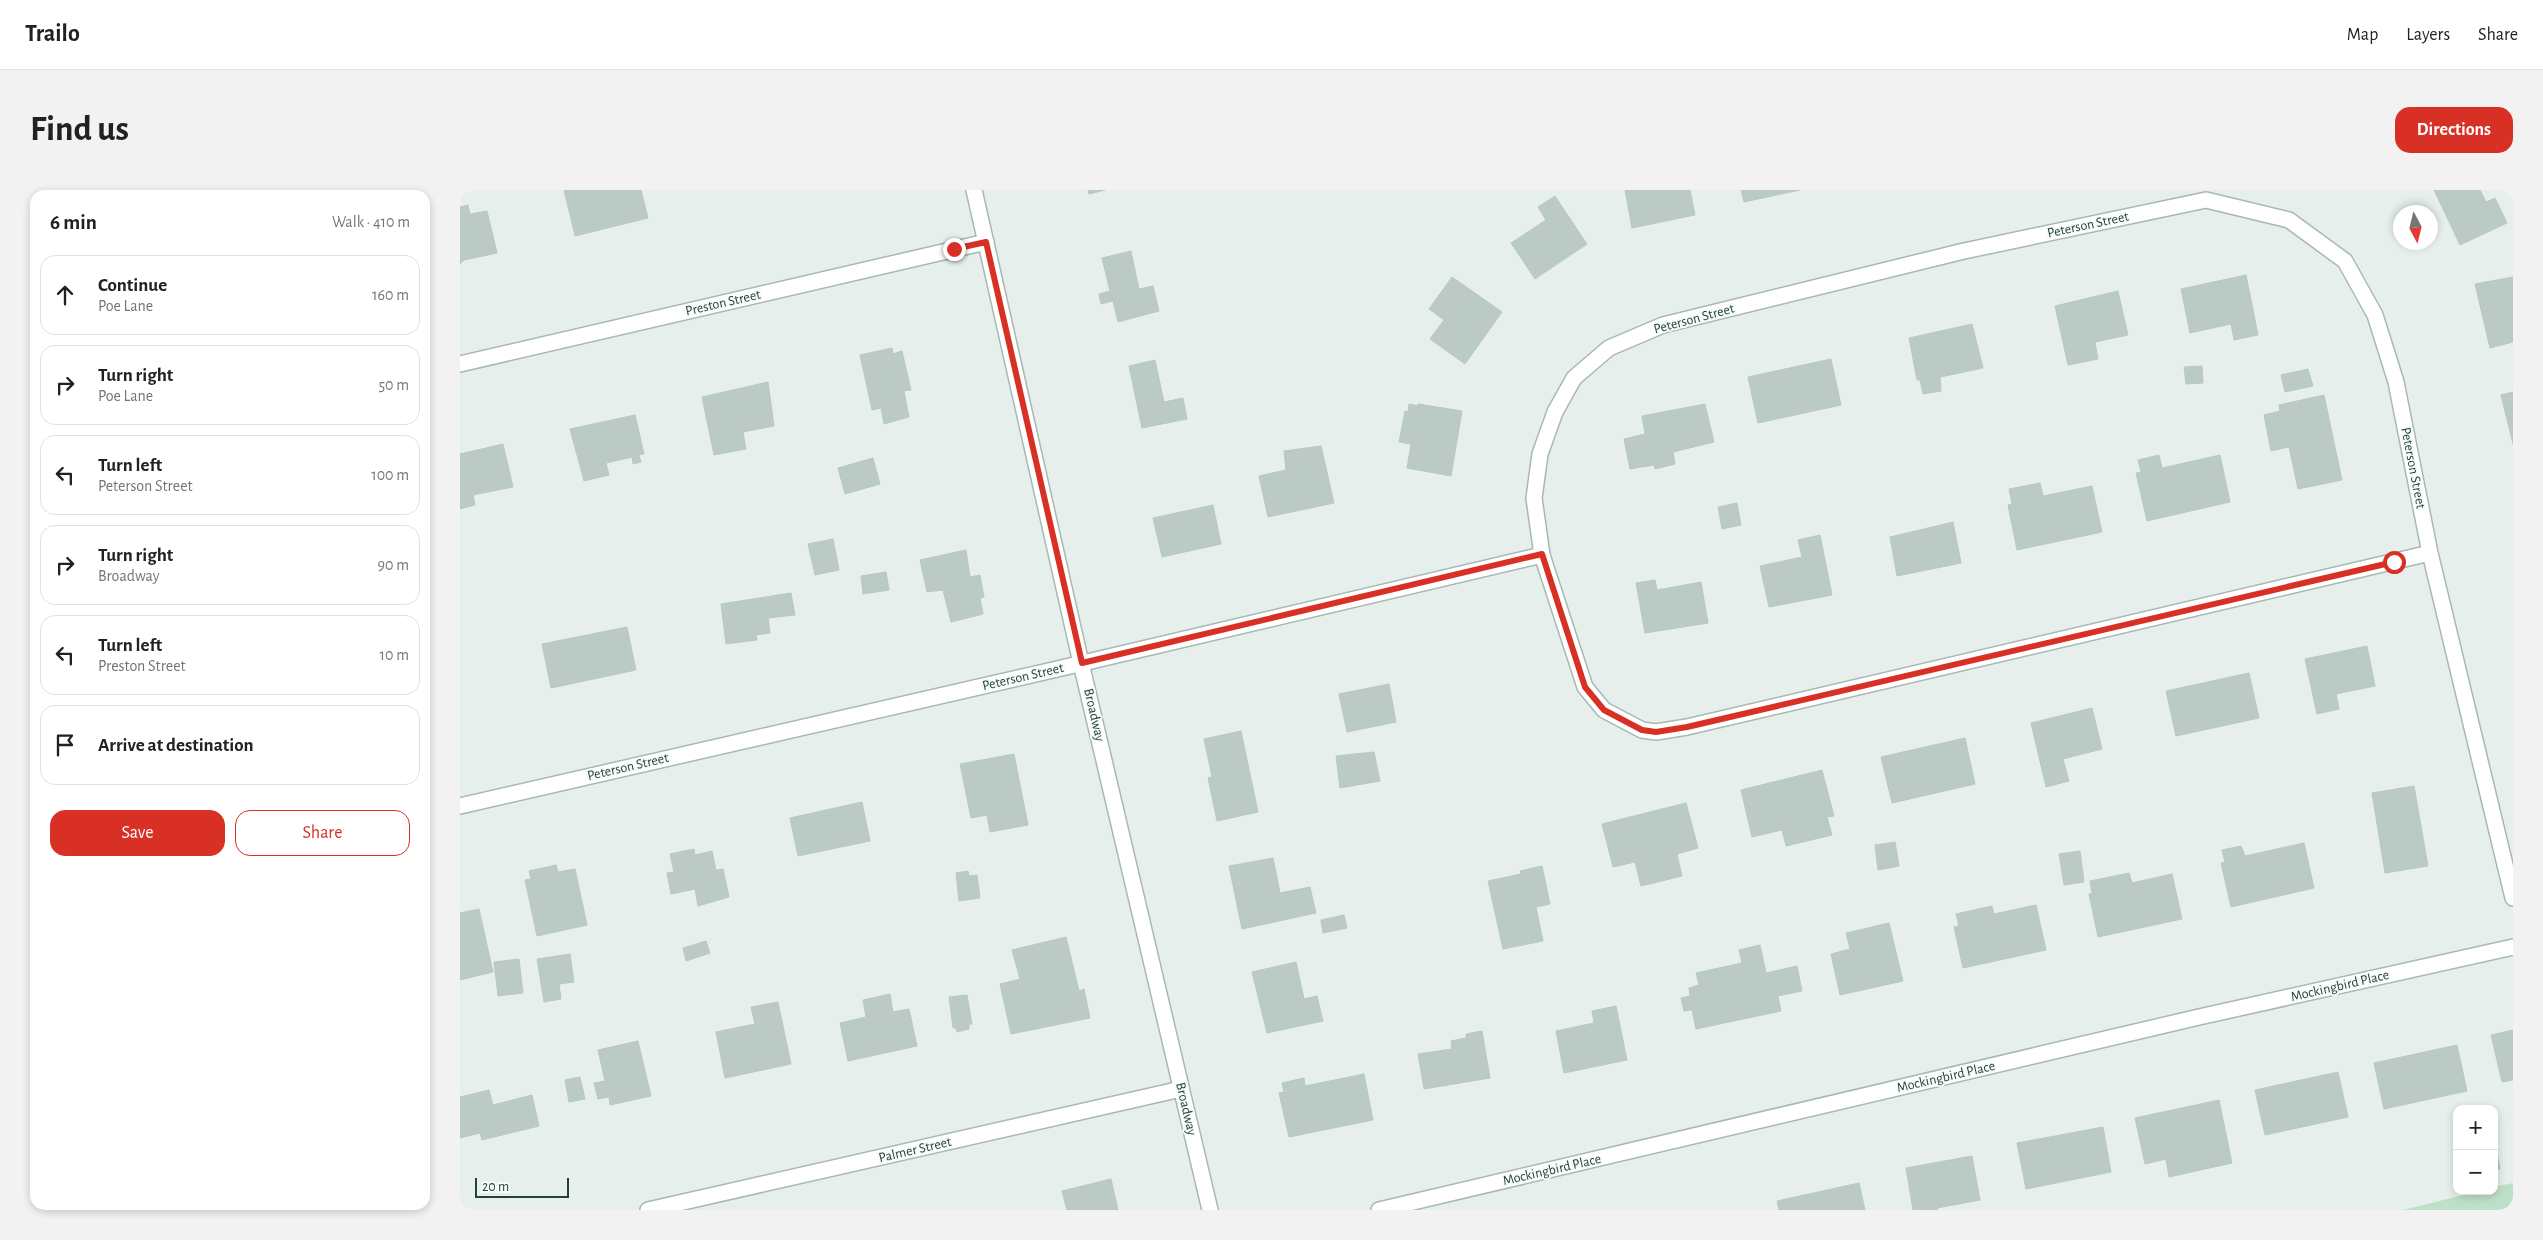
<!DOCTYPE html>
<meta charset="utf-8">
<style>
body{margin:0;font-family:"Alegreya Sans",sans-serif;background:#f2f2f2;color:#202124}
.controls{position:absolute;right:15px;bottom:15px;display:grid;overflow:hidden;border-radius:10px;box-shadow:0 2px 8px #0003}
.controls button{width:45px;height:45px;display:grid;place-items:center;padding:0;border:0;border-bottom:1px solid #e0e0e0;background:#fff;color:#202124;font:25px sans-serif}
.compass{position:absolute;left:1933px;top:15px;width:45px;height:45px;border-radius:50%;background:#fff;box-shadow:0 2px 8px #0003;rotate:173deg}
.scale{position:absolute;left:15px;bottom:12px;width:94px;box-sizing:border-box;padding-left:5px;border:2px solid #24423a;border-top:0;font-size:14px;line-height:18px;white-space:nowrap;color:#24423a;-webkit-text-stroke:4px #f7fbf9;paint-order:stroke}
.stop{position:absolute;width:15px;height:15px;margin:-11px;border:4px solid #d93025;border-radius:50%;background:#fff}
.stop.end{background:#d93025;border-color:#fff;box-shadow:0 1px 5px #0008}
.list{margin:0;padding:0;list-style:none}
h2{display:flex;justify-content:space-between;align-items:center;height:65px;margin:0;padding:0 20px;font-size:21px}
h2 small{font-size:16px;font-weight:400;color:#757577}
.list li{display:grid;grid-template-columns:32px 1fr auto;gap:15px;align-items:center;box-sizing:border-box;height:80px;margin:0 10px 10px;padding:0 10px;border:1px solid #e0e0e0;border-radius:15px}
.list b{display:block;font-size:19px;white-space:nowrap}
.list p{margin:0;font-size:16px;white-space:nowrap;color:#757577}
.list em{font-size:16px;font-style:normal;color:#757577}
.actions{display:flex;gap:10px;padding:15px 20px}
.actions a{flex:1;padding:11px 0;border:1px solid #d93025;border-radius:15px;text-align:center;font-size:18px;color:#d93025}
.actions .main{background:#d93025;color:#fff}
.icon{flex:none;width:28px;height:28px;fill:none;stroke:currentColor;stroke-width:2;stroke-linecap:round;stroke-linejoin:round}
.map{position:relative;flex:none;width:2053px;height:1020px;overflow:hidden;border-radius:15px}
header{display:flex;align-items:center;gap:30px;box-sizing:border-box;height:70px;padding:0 25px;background:#fff;border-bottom:1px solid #e0e0e0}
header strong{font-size:24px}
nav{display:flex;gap:28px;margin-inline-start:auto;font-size:18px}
.intro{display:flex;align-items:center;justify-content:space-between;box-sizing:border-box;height:120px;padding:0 30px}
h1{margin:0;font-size:35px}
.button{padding:12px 22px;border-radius:15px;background:#d93025;color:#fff;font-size:18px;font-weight:700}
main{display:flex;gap:30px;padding:0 30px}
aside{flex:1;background:#fff;border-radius:15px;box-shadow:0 2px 8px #0003}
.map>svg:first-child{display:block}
.green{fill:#bfe0c8}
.building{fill:#bbcac4;stroke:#b8c9c2}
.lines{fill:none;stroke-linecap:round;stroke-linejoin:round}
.minor-casing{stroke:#a8b8b2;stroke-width:18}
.tertiary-casing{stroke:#a8b8b2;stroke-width:18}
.minor{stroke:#fff;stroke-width:15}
.tertiary{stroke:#fff;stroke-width:15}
.route{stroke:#d93025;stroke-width:6}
.labels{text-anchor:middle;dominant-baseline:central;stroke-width:4;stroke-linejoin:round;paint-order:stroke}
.street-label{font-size:14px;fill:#24423a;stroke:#f7fbf9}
</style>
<header>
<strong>Trailo</strong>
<nav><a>Map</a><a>Layers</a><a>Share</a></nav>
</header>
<div class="intro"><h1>Find us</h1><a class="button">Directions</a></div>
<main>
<aside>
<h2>6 min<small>Walk · 410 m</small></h2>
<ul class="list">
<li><svg class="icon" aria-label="ahead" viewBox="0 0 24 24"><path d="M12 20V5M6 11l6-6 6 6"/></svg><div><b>Continue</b><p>Poe Lane</p></div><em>160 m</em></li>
<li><svg class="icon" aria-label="right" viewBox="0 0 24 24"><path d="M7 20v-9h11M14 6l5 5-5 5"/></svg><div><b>Turn right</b><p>Poe Lane</p></div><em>50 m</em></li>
<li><svg class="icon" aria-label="left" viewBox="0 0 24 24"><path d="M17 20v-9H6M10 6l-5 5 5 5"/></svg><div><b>Turn left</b><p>Peterson Street</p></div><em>100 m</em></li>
<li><svg class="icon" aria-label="right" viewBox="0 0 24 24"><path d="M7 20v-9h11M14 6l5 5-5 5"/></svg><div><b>Turn right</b><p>Broadway</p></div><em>90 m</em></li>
<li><svg class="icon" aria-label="left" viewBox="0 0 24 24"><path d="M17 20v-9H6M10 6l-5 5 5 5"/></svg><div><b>Turn left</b><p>Preston Street</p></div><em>10 m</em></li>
<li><svg class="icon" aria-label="arrive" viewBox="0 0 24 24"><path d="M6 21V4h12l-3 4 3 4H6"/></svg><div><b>Arrive at destination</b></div></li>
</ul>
<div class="actions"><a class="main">Save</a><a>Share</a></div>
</aside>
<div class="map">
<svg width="2053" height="1020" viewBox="0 0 2053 1020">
<rect width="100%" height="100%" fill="#e6efeb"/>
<path class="green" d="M2053,993V1020H1943L2019,1001H2034V997Z"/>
<g class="building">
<path d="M104,0H181L188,28L115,46Z"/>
<path d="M628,0H645L629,4Z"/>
<path d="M1165,0H1230L1235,25L1172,38Z"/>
<path d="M1281,0H1340L1284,12Z"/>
<path d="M1974,0H2020L2026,12L2035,8L2047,33L2000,55Z"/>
<path d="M1095,6L1127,54L1075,89L1051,53L1086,30L1078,17Z"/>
<path d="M8,15L10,24L27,21L37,63L4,70L0,74V17Z"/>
<path d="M671,61L679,99L693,96L699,121L658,132L653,111L641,114L639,104L650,101L642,68Z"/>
<path d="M1786,85L1798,145L1774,150L1771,134L1730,143L1721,99Z"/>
<path d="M992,87L1042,122L1005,174L970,149L984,130L969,119Z"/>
<path d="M2053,87V152L2030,158L2015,94Z"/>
<path d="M1658,101L1668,145L1635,152L1638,169L1608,175L1595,116Z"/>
<path d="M1512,134L1523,178L1480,187L1481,201L1463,204L1460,190H1457L1449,148Z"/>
<path d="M432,158L433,164L442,161L451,200L444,201L449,227L424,234L421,218L412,220L400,165Z"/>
<path d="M1371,169L1381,215L1298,233L1288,187Z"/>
<path d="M695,170L704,212L723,208L727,229L682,238L669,176Z"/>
<path d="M1742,176L1743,193L1726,194L1724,177Z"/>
<path d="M1848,179L1853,196L1825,202L1821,185Z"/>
<path d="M308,192L314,236L283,242L286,259L254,265L242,207Z"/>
<path d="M2053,202V254L2041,205Z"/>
<path d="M1864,205L1882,290L1838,299L1829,257L1811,261L1804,225L1820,221L1819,215Z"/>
<path d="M949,214L958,216V214L1002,221L991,286L947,278L951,254L939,252L945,221L948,222Z"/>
<path d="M1245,214L1254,252L1213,262L1215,274L1195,279L1194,275L1170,279L1164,249L1185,244L1182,226Z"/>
<path d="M175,225L184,264L179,265L181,272L173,274L172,267L146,273L149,285L124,291L110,239Z"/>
<path d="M43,254L53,297L13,305L15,315L0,319V264Z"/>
<path d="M861,256L874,313L808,327L799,286L826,280L824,261Z"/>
<path d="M1699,265L1702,278L1760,265L1770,312L1687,331L1676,283L1681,282L1678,270Z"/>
<path d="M413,268L420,294L385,304L378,278Z"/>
<path d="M1580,293L1583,306L1632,296L1642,342L1557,360L1548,315L1552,314L1549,299Z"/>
<path d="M1277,313L1281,335L1262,339L1258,317Z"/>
<path d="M753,315L761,354L702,367L693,328Z"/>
<path d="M1493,332L1501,373L1437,386L1430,347Z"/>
<path d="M1360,345L1372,405L1309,417L1300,376L1342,367L1338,350Z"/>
<path d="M373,349L379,380L355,385L348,354Z"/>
<path d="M506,360L510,387L520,385L524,407L520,408L523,424L491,432L483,400L467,402L460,370Z"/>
<path d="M426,382L429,400L403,404L401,386Z"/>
<path d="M1195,390L1197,400L1241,392L1248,433L1185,443L1176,393Z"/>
<path d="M331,403L335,425L308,428L310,443L296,445L297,450L266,454L261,414Z"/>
<path d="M167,437L176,480L91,498L82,454Z"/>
<path d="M1907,456L1915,496L1876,504L1879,519L1857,524L1845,469Z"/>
<path d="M1789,483L1799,528L1716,546L1706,501Z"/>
<path d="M929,494L936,532L887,542L879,504Z"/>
<path d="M1632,518L1642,559L1603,569L1609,591L1586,597L1571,533Z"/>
<path d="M781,541L798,622L757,631L748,588L752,587L744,549Z"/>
<path d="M1505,548L1515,594L1432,613L1421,567Z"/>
<path d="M914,562L920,591L880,598L876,566Z"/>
<path d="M554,564L568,635L530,642L527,625L511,628L500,574Z"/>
<path d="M1362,580L1374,626L1367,627L1372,645L1326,656L1322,640L1292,647L1281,600Z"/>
<path d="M1954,596L1968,676L1925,683L1912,603Z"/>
<path d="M402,612L410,651L338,666L330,628Z"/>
<path d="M1226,613L1238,658L1217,664L1222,686L1181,696L1175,672L1153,677L1142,634Z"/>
<path d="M1435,652L1439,676L1418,680L1415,655Z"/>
<path d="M1844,653L1854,698L1771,717L1761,673L1765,672L1762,660L1781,656L1785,666Z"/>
<path d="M234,659L235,665L252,661L256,680L263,679L269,707L238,716L235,699L211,704L207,683L214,682L210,664Z"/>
<path d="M1620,661L1624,692L1604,695L1599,664Z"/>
<path d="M813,668L820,703L850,697L856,723L782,739L769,676Z"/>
<path d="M96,675L98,682L115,679L127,735L77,746L65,690L71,689L69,681Z"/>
<path d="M1082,676L1090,714L1076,717L1083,751L1043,759L1028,691L1061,684L1060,681Z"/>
<path d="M508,681L509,686L517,685L520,708L499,711L496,683Z"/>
<path d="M1669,683L1672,693L1712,684L1722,729L1638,747L1629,704L1632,703L1630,691Z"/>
<path d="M1576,715L1586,760L1503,778L1494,737L1499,736L1496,724L1532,716L1534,724Z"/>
<path d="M19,719L33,782L0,790V723Z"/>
<path d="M884,725L887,738L863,743L861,730Z"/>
<path d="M1429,733L1443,791L1380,805L1371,764L1390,759L1386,743Z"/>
<path d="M606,747L619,801L624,799L630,828L551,844L540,794L560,789L552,760Z"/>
<path d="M246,751L250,763L226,771L223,758Z"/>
<path d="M1300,755L1306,783L1337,776L1342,801L1318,806L1321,821L1236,839L1232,820L1224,821L1221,808L1230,806L1229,798L1239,795L1236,783L1282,773L1279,760Z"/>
<path d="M110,764L114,792L99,794L101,809L84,812L77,769Z"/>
<path d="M59,769L63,803L38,806L34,772Z"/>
<path d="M836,772L844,809L857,806L863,831L807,843L792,782Z"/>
<path d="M430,804L433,822L449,819L457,856L388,871L380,833L406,827L403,810Z"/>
<path d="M507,805L512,834H509V839L497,842L496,838H493L489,807Z"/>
<path d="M318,812L331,874L265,888L256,842L295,834L291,817Z"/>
<path d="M1156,816L1167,870L1104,883L1096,841L1134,833L1132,821Z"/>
<path d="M2053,840V890L2042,892L2031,845Z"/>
<path d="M1022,841L1030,888L964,899L958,864L992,859L991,851L1006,848V844Z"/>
<path d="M178,851L191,906L150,915L149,907L138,909L134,893L145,891L138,860Z"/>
<path d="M1997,855L2007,901L1924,919L1914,873Z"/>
<path d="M1878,882L1888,927L1805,945L1795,900Z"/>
<path d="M904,884L913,930L829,947L819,903L824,902L822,893L844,888L845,896Z"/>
<path d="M120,887L125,909L109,912L105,890Z"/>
<path d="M29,900L33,915L72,905L79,936L22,950L20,943L0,948V907Z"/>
<path d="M1759,910L1772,973L1709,987L1706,969L1685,974L1675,928Z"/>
<path d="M1643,937L1651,982L1566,999L1557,953Z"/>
<path d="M2034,963H2037L2040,979L2034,980Z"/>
<path d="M1512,966L1520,1010L1477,1018L1478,1020H1453L1446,978Z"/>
<path d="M651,989L658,1020H607L602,1001Z"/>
<path d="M1399,993L1405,1020H1319L1317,1011Z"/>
</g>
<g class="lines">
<defs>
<g id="minor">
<path d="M0,174L526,52"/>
<path d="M1970,363L1227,537L1196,542L1182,540L1144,520L1125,497L1082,365L1074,308L1080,264L1095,222L1114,188L1149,158L1203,135L1504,61L1746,10L1829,30L1885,71L1915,125L1936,192L1970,363L2053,708"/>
<path d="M0,616L593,480L1082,365"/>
<path d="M188,1020L721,899"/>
<path d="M919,1020L1739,827L2053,757"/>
</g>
<path id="tertiary" d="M514,0L621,473L750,1020"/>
</defs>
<use href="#minor" class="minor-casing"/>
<use href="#tertiary" class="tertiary-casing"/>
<use href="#minor" class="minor"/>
<use href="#tertiary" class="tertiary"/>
</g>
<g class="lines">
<path class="route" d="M494,59L526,52L622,473L1082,364L1125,497L1144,520L1182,540L1196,542L1227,537L1934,372"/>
</g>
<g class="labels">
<g class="street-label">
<text transform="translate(1628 35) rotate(-12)">Peterson Street</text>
<text transform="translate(263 113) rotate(-13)">Preston Street</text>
<text transform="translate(1234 129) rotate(-15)">Peterson Street</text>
<text transform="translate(1953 278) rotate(79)">Peterson Street</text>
<text transform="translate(563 487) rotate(-13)">Peterson Street</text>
<text transform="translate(634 525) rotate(77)">Broadway</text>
<text transform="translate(168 577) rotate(-13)">Peterson Street</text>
<text transform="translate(1880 796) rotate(-13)">Mockingbird Place</text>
<text transform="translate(1486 887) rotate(-13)">Mockingbird Place</text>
<text transform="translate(726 919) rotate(77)">Broadway</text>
<text transform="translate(455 960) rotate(-13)">Palmer Street</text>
<text transform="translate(1092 980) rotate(-13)">Mockingbird Place</text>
</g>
</g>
</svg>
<div class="controls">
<button>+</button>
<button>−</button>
</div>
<svg class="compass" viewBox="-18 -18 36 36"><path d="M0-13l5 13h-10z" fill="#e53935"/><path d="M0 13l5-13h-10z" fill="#757577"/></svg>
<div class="scale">20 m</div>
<div class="stop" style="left:1934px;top:372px"></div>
<div class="stop end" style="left:494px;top:59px"></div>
</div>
</main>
